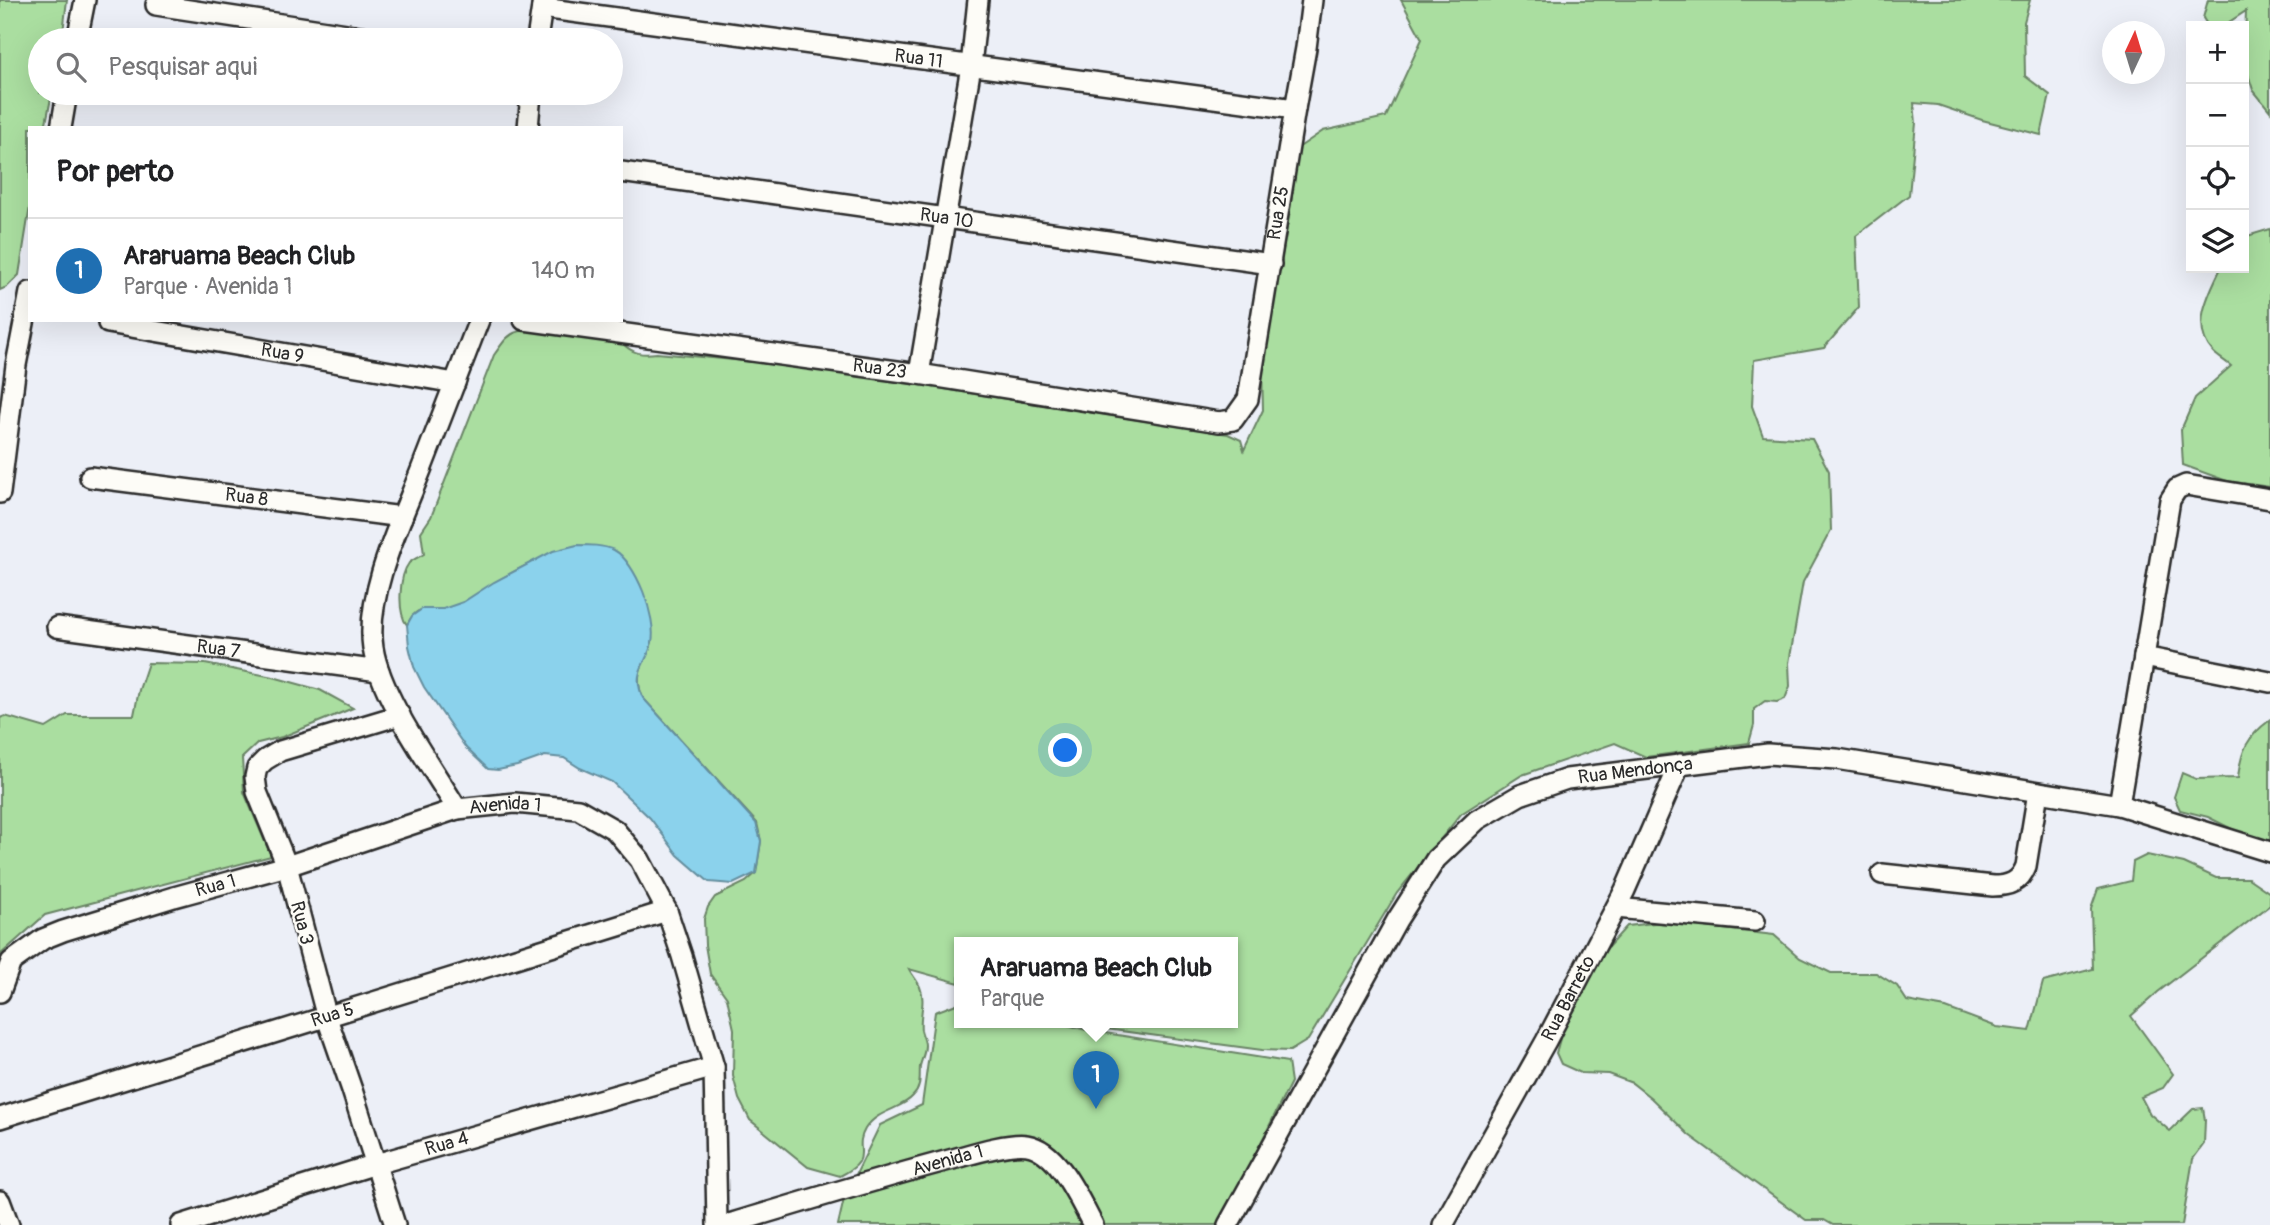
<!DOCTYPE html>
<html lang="pt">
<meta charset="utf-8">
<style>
body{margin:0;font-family:Pangolin,sans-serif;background:#f6f6f6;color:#202124}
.controls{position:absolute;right:21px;top:21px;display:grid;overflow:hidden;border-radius:0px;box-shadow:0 7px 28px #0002}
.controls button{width:63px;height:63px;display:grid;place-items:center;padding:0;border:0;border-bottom:2px solid #e0e0e0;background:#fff;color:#202124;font:35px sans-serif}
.compass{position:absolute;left:2102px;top:21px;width:63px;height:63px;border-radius:50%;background:#fff;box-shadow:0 7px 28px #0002;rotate:4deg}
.you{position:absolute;left:1066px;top:751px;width:24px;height:24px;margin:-18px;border:5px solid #fff;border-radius:50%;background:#1a73e8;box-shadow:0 0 0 10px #1a73e833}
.badge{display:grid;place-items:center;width:46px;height:46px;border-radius:50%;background:#1f6fb2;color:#fff;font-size:23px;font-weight:700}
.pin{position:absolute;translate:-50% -58px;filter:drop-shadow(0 2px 4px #0008)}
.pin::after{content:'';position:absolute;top:37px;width:24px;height:21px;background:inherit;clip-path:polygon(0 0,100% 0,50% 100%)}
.popup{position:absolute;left:954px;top:937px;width:284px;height:91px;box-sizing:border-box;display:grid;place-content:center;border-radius:0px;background:#fff;filter:drop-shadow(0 2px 5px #0005);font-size:23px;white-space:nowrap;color:#757577}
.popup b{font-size:26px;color:#202124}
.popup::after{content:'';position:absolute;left:50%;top:100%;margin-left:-14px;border:14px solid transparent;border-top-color:#fff}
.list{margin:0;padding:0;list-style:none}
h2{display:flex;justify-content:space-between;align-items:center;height:91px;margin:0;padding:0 28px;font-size:30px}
h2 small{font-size:23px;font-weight:400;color:#757577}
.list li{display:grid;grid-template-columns:46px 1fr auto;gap:21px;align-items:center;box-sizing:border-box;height:105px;padding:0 28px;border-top:2px solid #e0e0e0}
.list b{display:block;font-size:26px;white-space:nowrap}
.list p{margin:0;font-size:23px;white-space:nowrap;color:#757577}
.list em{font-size:23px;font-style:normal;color:#757577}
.icon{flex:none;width:38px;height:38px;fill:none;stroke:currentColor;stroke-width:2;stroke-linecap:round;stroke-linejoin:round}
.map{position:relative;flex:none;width:2270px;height:1225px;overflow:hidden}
.search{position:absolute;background:#fff;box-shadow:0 7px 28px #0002;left:28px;top:28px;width:595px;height:77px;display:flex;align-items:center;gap:18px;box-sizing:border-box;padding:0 24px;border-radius:38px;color:#757577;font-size:26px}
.panel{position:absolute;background:#fff;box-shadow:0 7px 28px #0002;left:28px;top:126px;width:595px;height:196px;border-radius:0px}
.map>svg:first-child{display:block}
.green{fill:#aadea0;stroke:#6a8466;stroke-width:2}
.water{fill:#8bd2ec;stroke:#658f9f;stroke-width:2}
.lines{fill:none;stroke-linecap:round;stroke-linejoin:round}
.street-casing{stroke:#2b2b2b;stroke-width:24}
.street{stroke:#fdfcf7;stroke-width:19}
.labels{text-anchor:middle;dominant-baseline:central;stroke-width:5;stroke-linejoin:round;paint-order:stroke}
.street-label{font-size:19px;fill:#2b2b2b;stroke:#fdfcf7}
</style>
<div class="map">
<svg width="2270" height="1225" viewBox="0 0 2270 1225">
<rect width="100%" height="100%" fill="#eceff7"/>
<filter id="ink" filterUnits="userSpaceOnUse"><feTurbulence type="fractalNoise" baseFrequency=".0143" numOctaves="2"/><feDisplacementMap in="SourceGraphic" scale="14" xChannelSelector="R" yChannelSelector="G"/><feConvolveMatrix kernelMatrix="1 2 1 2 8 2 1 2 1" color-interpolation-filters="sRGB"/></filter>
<g filter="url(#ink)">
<g class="green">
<path d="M0,0H67L62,40H40V93H52L45,128H30V206L19,275L7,287L0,290Z"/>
<path d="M1401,0H2030L2024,22L2025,76L2050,95L2041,135L1982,120L1938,105L1914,103L1916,123L1909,195L1856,236L1859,307L1824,348L1754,360L1752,406L1763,436L1812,439L1829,471L1831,530L1803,582L1789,663L1790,686L1785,699L1777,702L1765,701L1754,709V725L1749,743L1646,757L1615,743L1522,775L1461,814L1397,893L1308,1040L1290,1051L1262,1050L1091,1027L1081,1023H1232V943H960L959,983L909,969C912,975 918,981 920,987C926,1001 919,1016 921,1030C922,1035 925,1040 925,1045C925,1054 922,1058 920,1066C919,1077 922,1087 913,1096C901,1110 878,1109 865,1129C852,1151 876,1158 840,1176L808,1167L750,1120L739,1099L733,1076L734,1029L727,998L710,974L705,945L704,919L708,907L715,897L746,882L756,873L761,841L757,823L643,698C633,676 643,662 652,642L541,558C525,566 508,574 492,584C477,593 462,607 444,609C425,611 417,604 407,625C397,612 399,576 409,563C413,559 419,557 424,554L421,532L431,517L494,355C501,346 506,335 517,332C539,324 597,339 622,343C633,354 642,355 657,353L756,362L881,379L1228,434L1241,440L1244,450L1263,410L1262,367L1290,210L1298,148L1323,131L1386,117L1422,39Z"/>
<path d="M2208,0H2270V111L2253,90L2244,61L2246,11L2223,26H2208L2203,18Z"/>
<path d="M2270,229V487L2227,481L2183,465L2181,430L2195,398L2231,366C2225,361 2218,357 2213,352C2190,327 2209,293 2221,268H2244V237Z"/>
<path d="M148,663L205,664L273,677L320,690L353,708L282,737L258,743L242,758L244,792L271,856L45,915L0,955V718L5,716L46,728L67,715H134L139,690Z"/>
<path d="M2270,720V842L2242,834L2208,817L2180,810L2174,797L2182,773L2196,779L2238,778C2241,750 2247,737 2270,720Z"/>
<path d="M2147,855L2184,863L2216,878H2248L2270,893V905L2158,992L2131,1016L2173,1074L2163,1088L2141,1097L2150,1114L2170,1131L2193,1109L2203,1108L2205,1120L2204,1144L2193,1159L2182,1225H1833L1824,1220H1806L1689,1135L1651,1098L1632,1083L1608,1074L1581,1073L1561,1064L1556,1053L1567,1014L1590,967L1627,926L1663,922L1774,935L1800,958L1831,973H1876L1897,986L1907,1001L1946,1008L1997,1027L2030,1031L2043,982L2093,969L2091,909L2098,889L2131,881L2133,862Z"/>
<path d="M959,1003L960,1023H1060L1086,1030L1288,1062L1291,1082L1239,1187L1217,1225H838L844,1199L880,1125L922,1105L935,1012Z"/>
</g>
<path class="water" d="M577,545C589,545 603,545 614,550C636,562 657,618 652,642C647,665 631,671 643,698L756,823L761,841L756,873L733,884L709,882L678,855L650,818L612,782L580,768L564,758L545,756L517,766L498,770L488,769L466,748L424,687L414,667L409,646L407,625L412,616L422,609H443L463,602L494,582L553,551Z"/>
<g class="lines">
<defs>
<g id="street">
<path d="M156,5L386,40"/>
<path id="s1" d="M542,8L1295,109"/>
<path d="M77,40L85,0"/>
<path d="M537,40L543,0"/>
<path d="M61,128L67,93"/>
<path d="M528,128L531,93"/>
<path id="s2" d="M621,172L1271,264"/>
<path id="s3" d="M479,320C460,370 440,420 421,470C401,521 365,594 373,648C381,698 431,765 457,809L515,803L578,809L615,830L640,860L667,911L682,956L714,1067L717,1225"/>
<path id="s4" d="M524,320L919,374L1219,422L1233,420L1248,399L1295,109L1306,48L1312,0"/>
<path id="s5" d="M108,323L455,383"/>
<path d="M919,374L971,66L978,0"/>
<path id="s6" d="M90,477L402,517"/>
<path d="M0,493L16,365L30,292"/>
<path d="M2270,499L2186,485L2177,489L2170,500L2144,657L2270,682"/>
<path id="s7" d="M57,627L379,671"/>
<path d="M2119,805L2144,657"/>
<path d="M1882,874L1993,886C2009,886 2020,882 2026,866L2038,792"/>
<path d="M1616,908L1755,921"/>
<path id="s8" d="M0,992L11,962L43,939L63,931L174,897L287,866L457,809"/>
<path id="s9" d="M0,1118L667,911"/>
<path d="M0,1201L9,1225"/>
<path id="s10" d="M181,1225L376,1164L714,1067"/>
<path d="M395,1225L352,1090L327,1018L287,866L257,792L255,777L257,768L265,760L280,751L400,715"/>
<path id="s11" d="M726,1225C802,1202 877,1179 953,1159C971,1154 1009,1142 1027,1145C1058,1150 1079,1199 1093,1225"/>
<path id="s12" d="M1228,1225L1397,920L1436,859L1477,820L1520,795L1567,779L1768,754L1837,759L2119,805L2270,852"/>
<path id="s13" d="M1443,1225L1546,1041L1625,890L1680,764"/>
</g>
</defs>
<use href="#street" class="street-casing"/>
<use href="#street" class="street"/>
</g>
</g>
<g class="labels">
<g class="street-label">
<text stroke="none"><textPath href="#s1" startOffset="380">Rua 11</textPath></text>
<text stroke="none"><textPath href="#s4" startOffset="931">Rua 25</textPath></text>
<text stroke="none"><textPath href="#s2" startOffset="329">Rua 10</textPath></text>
<text stroke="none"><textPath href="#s5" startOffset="177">Rua 9</textPath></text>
<text stroke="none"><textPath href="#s4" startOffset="359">Rua 23</textPath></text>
<text stroke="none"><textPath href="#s6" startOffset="158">Rua 8</textPath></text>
<text stroke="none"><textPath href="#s7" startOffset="163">Rua 7</textPath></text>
<text stroke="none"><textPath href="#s12" startOffset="646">Rua Mendonça</textPath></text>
<text stroke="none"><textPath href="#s3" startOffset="578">Avenida 1</textPath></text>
<text stroke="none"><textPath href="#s8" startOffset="252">Rua 1</textPath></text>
<text transform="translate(302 923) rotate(76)">Rua 3</text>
<text stroke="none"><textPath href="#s13" startOffset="259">Rua Barreto</textPath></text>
<text stroke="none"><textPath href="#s9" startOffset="348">Rua 5</textPath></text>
<text stroke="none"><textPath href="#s10" startOffset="278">Rua 4</textPath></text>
<text stroke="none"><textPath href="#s11" startOffset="231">Avenida 1</textPath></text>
</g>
</g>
</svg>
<div class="controls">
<button>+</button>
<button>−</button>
<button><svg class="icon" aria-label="locate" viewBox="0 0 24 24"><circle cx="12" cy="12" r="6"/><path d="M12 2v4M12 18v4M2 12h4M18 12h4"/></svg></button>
<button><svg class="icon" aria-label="layers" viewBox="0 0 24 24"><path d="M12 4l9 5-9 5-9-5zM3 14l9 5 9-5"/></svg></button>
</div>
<svg class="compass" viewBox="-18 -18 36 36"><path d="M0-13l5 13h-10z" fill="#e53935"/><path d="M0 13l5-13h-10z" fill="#757577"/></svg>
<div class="you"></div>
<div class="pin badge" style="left:1096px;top:1109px">1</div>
<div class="popup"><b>Araruama Beach Club</b>Parque</div>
<div class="search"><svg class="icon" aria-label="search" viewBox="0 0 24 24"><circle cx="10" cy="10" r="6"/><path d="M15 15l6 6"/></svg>Pesquisar aqui</div>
<section class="panel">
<h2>Por perto<small></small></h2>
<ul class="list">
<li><span class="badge">1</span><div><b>Araruama Beach Club</b><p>Parque · Avenida 1</p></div><em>140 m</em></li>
</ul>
</section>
</div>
